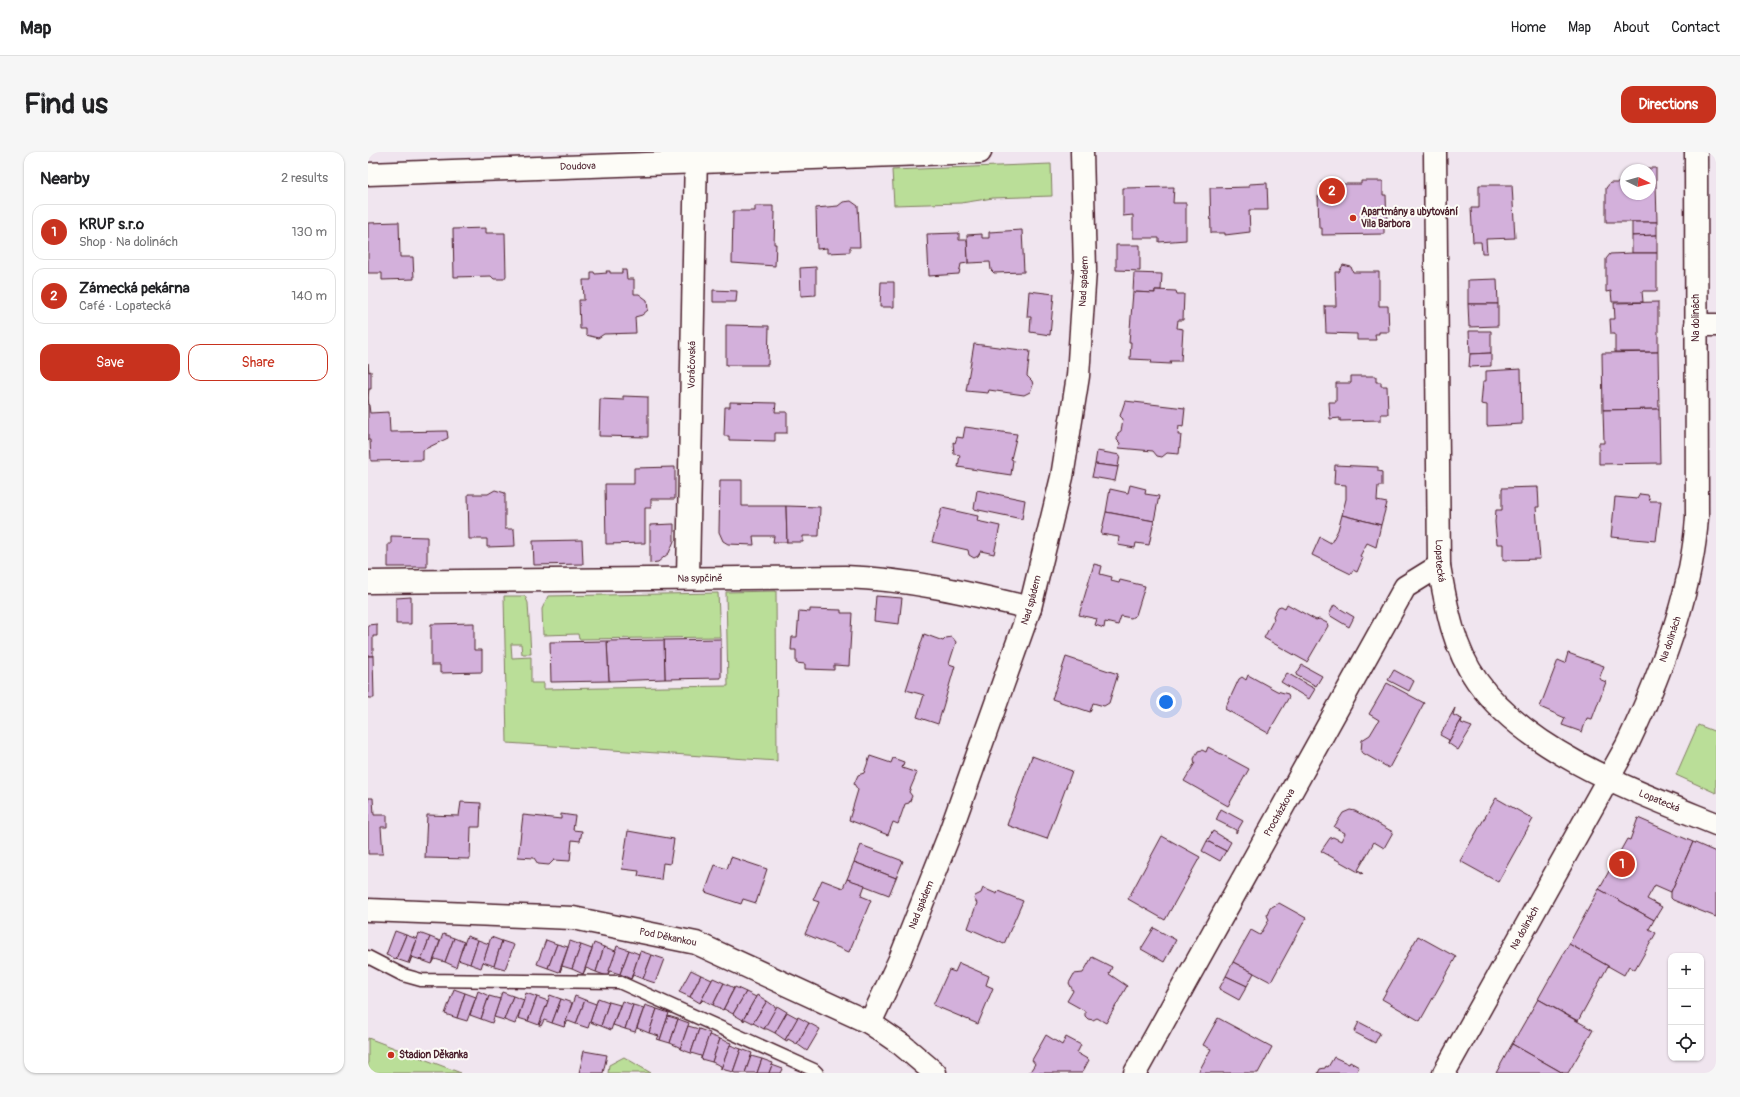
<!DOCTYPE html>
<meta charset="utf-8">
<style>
body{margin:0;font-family:Pangolin,sans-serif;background:#f6f6f6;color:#202124}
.controls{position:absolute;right:12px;bottom:12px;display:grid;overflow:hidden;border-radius:8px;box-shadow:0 1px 3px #0004}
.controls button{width:36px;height:36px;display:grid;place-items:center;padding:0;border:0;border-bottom:1px solid #e0e0e0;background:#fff;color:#202124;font:20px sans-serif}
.compass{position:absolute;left:1252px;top:12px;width:36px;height:36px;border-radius:50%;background:#fff;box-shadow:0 1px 3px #0004;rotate:95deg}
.you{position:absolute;left:798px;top:550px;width:14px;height:14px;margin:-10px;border:3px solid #fff;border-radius:50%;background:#1a73e8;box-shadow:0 0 0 6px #1a73e833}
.badge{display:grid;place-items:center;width:26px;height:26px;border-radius:50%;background:#c8321e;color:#fff;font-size:13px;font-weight:700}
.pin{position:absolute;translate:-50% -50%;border:2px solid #fff;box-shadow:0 1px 4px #0006}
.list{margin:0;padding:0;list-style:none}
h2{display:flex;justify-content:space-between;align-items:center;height:52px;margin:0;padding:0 16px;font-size:17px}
h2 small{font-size:13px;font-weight:400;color:#757577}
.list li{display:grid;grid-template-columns:26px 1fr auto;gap:12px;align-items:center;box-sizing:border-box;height:56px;margin:0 8px 8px;padding:0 8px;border:1px solid #e0e0e0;border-radius:12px}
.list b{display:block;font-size:15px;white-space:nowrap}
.list p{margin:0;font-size:13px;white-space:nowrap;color:#757577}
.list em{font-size:13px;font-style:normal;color:#757577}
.actions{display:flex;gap:8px;padding:12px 16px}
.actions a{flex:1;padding:9px 0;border:1px solid #c8321e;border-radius:12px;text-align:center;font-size:14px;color:#c8321e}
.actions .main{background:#c8321e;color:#fff}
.icon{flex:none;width:22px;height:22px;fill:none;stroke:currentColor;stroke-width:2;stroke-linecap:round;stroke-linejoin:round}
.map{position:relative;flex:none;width:1348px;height:921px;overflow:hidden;border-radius:12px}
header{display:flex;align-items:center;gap:24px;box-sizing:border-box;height:56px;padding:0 20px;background:#fff;border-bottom:1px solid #e0e0e0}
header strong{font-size:19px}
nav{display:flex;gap:22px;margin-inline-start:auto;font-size:14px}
.intro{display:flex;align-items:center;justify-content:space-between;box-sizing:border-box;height:96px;padding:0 24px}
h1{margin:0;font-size:28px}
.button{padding:10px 18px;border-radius:12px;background:#c8321e;color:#fff;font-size:14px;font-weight:700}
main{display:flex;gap:24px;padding:0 24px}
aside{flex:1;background:#fff;border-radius:12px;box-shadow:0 1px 3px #0004}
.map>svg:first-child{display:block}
.green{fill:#bade98;stroke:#827e62}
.building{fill:#d3b0db;stroke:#4a1f2b}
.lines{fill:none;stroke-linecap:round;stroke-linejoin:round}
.lane-casing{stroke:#4a1f2b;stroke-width:15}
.street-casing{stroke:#4a1f2b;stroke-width:25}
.secondary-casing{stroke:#4a1f2b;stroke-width:25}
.lane{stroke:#fdfcf7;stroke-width:12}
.street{stroke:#fdfcf7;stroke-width:22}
.secondary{stroke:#fdfcf7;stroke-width:22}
.poi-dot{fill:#c8321e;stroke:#fdfcf7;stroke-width:1.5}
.labels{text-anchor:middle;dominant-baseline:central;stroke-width:4;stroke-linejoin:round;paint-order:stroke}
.street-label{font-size:10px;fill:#4a1f2b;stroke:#fdfcf7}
.poi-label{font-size:10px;font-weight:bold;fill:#4a1f2b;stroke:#fdfcf7;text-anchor:start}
</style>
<header>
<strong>Map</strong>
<nav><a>Home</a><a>Map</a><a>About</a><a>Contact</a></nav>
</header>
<div class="intro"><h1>Find us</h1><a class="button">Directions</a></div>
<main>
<aside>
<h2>Nearby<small>2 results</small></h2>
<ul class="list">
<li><span class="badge">1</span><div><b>KRUP s.r.o</b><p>Shop · Na dolinách</p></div><em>130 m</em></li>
<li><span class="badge">2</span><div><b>Zámecká pekárna</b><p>Café · Lopatecká</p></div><em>140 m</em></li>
</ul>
<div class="actions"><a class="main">Save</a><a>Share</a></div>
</aside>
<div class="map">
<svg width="1348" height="921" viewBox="0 0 1348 921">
<rect width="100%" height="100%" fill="#f0e5ef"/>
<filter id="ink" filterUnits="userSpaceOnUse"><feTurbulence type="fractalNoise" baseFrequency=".025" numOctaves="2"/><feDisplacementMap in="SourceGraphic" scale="8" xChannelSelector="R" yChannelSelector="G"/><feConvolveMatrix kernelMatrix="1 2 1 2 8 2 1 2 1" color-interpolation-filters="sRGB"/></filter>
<g filter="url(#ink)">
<g class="green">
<path d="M683,12L684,44L625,46L593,51L526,53L524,18Z"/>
<path d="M408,439L409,609L139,591L136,444H157L160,451L163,502H154L153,492H143L144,506L163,505V531H176V537L360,534L358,440Z"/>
<path d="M350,441L352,485L211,487L210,482L175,483L174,457L180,444Z"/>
<path d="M1330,573L1348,580V641L1308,623Z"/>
<path d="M0,886L93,921H0Z"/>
<path d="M256,905L283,921H240L241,913Z"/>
</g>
<g class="building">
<path d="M1263,16H1288V31H1282V18H1263Z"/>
<path d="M1258,27V42H1282V31H1288L1289,70H1238V36L1242,31H1254Z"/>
<path d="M993,29H1015V43H1018L1019,75H1016V82L954,83V76H951L950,44H953V30H974V32H993Z"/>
<path d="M899,31L900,58H881L882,80L857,83V81H843L842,36L881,35V32Z"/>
<path d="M1111,33H1144L1147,86L1118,87L1119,101H1114L1113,90H1105L1103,56H1111Z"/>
<path d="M806,35L805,51H818V88L791,90V86H765V63L755,64V36Z"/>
<path d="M483,49L490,54L492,95H482V100L459,101V96L449,97L448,56L470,54L475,50Z"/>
<path d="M387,54H405V60H407L406,92H408L407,114L364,111L365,59H387Z"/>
<path d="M31,70L32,105H45L46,127L14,128V121H0V71Z"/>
<path d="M1264,70H1289V83L1264,84Z"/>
<path d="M118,76V81H137L138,124L136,127H126L123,124L86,125L85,77Z"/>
<path d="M654,78L656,120L626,121L623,118L622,110L600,111L599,83L614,82V86H621V80Z"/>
<path d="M591,81V88H599L600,111L593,112L591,122L561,124L559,82Z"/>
<path d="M1289,83V101H1264V84Z"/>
<path d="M748,93H772V119L748,118Z"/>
<path d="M1264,101H1289V139H1274L1275,150H1244L1243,139L1238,140V107L1242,102Z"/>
<path d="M975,113L983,115L985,120H1011V154H1020L1021,180H1011V182H1007L1008,188H989V182L958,181L957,154H968L967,120H971Z"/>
<path d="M448,115V143L433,144L432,116Z"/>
<path d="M254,118H258L259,127H266V142H271L279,148L280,158L274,163L267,165L268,181L236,182L230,186L218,183V177H212L211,148H216L215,128H223V120H226L227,122L239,121L238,119H242V121H254Z"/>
<path d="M766,121L794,122L793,138H787V141L765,140Z"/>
<path d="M1129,127L1130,152H1100V128Z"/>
<path d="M513,130H526V155H512Z"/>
<path d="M345,138L369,139L368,150H345Z"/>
<path d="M787,138L808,139L809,142H816L815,168H810L809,176L815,177L813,209H802L803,212L783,211L784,208L762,207L763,190H761L765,140L787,141Z"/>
<path d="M661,139L686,142L682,183L662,180L663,165H659Z"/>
<path d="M1290,150V200H1247V182H1243L1242,167H1247L1246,151Z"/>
<path d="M1100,152H1130V174L1101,175Z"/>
<path d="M358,173L401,174L400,213H358Z"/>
<path d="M1101,179H1123V201L1102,202Z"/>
<path d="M606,192L662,199L659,224L664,229L665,233L662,240L656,243L621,238L620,241L598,239Z"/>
<path d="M1290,200L1291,257L1235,258L1234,201Z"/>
<path d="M1123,201V214L1101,215L1102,202Z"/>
<path d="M0,211L1,220L3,219V237H1L0,246Z"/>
<path d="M1153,217L1154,272L1119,274V253L1113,252L1115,229H1118V219Z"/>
<path d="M983,224H1008V230H1013V234H1019L1020,262H1013V268L972,269V266L962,267L961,250H968V231H983Z"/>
<path d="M255,244L280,245V285L231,284L232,247L255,248Z"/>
<path d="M0,246L2,261L21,260L22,280L79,279L80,286L55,298V308L3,309L2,288H0Z"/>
<path d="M757,249L817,256L815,275L811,274L810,283H813L811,302L799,301L794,305L789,304L785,299L751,296L752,291L749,288L750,281L753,279L755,267L752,264Z"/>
<path d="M362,250L408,251L407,260H419V281H407V289L361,288V284H356L357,255H362Z"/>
<path d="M1291,257L1292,311L1231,312V291H1236L1235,258Z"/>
<path d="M597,275L649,282L643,307L645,308L643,323L590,315L592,303L586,302L585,290L587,291L589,285L595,286Z"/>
<path d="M729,299L752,303L750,315L727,312Z"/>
<path d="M727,312L750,315L747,329L724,325Z"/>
<path d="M967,313L1010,315V319L1014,320V334H1010L1009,349L1019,351L1013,373L974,363L978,347V333L966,332Z"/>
<path d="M307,315V347H283V356H277V391L238,392L237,332H266V316Z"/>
<path d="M352,328H374V354H418L419,390H405L406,384H385L386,393L360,392L355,389L351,380Z"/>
<path d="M762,333L778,337L777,342L791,344L786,369L738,360L742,337L760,341Z"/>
<path d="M1170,335L1171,355H1168L1172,407L1135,408V392H1129L1127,370L1128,358H1134V336Z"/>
<path d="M127,338L137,341V377H146L147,394L119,395V387H101L100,342H120Z"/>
<path d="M609,338L657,348L654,367L606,357Z"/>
<path d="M1272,342L1280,343L1282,349H1293L1288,389L1243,385L1247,345L1269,347Z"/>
<path d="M418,354L452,355L451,384H435V390H419Z"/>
<path d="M574,356L610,364L609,369L632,374L626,402L613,399L610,404L606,406L601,403L600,398L564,390Z"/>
<path d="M738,360L786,369L781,393L768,391L767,396L750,393L751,385L733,382Z"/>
<path d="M974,363L1013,373L1008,395L999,391L992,404L995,406L989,420L985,418L983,422L944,403L952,385L963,391L970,378Z"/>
<path d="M306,372V389L301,401L290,410L282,411V373Z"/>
<path d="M23,384L59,385V415H20V392H23Z"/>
<path d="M214,388L215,412L166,413L165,389Z"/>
<path d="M726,412L734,414L732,422L744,425L743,429L751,431L752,428L777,434L768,463L763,466L753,464L750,473L737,470L736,476L727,473L729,467L711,463Z"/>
<path d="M508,444L534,446L531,472L506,469Z"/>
<path d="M43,445V472H28V446Z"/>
<path d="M919,452L948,468L951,467L959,471L960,474L939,510L896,486L906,467L905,464L910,455L913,454L917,456Z"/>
<path d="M966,453L986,465L981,475L961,463Z"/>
<path d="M442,457L473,458V461H484L481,514L466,513V518L437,517V512L428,511V498H423L424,485H429L431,459L442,460Z"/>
<path d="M106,471V498H114V520L72,521V513H63V472Z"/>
<path d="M9,472V484H5V504H0V473Z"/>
<path d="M556,482L575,489L578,486L584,485L588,490L581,512L587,514L570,572L549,565L556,543L538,538Z"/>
<path d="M353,487V526L297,527L296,488Z"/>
<path d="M296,488L297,527L241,529L239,489Z"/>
<path d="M239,489L241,529L183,530L182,490Z"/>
<path d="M1200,501L1236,514L1231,527L1238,530L1224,567L1219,566L1214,580L1194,573L1197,566L1172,555L1190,508L1197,511Z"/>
<path d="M0,504H5L6,546H0Z"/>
<path d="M698,505L750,522L741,551L736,554L725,551L722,560L684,547Z"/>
<path d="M934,513L954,524L948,534L928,523Z"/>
<path d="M1026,518L1046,529L1041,539L1020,528Z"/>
<path d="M919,521L947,537L941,547L913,530Z"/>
<path d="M880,523L909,539L920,542L921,545L900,581L857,557L871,527L874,525L878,528Z"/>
<path d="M1019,531L1056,551L1021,616L993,600L994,588L1002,583L1011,568L1001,562Z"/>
<path d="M1087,556L1085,563L1094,567L1080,591L1081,588L1072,583Z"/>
<path d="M1094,567L1093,571L1104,575L1090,598L1080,591Z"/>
<path d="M840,595L881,617L860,654L816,629L827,611L826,607L830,599L834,598L838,600Z"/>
<path d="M502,604L523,611L525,606L536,610L534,616L549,621L541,640L544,644L541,651L537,652L530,672L525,670L520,683L481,668L490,638L486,632L490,623L496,621Z"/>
<path d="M664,604L704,619L679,687L639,673Z"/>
<path d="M0,646H5L6,663H19V675H13L15,702H0Z"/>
<path d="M1128,646L1165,667L1130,730L1092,709Z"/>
<path d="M93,650L113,651L112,675H103L102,707L57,706L59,663L91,664Z"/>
<path d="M853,657L875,669L868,681V678L848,668Z"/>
<path d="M982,658L987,659L1025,680L1016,696L1006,690L990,718L995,721L994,722L953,699L962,686L965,685L973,689L977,681L966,675L975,661Z"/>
<path d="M193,662L207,664L205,678L214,679L212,689L204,688L202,709L186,708L181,713L170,712L166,706L150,705L155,663L193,667Z"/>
<path d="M1270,666L1325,690L1303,740L1287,733L1279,747L1294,755L1286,768L1231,737L1259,687L1262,688Z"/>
<path d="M260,679L306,687L302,712L295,711L293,728L270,724L271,719L254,717Z"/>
<path d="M845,679L863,690L858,699L839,689Z"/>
<path d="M794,684L832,705L797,768L760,747Z"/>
<path d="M839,689L858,699L852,709L834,699Z"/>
<path d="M1325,690L1348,700V765L1305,748L1303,746V740Z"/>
<path d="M493,693L535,709L528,726L486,710Z"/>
<path d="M363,705L399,717L388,751L375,747L373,752L337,740L347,713L359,717Z"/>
<path d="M486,710L528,726L521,743L479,727Z"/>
<path d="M479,727L497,733L493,744L503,748L481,800L437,782L451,750L445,748L454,728L475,736Z"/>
<path d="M615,736L629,742L630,739L655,749L636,792L600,776L609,751L606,747L607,744L613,741Z"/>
<path d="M1231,737L1286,768L1281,777L1288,781L1267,818L1261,814L1256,823L1201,792Z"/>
<path d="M911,751L938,766L903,830L865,810L883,778L892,783L901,768L899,763L902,756Z"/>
<path d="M786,776L808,788L796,810L773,797Z"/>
<path d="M27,779L38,783L28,807L18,803Z"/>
<path d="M51,781L62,785L53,808L44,805L41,812Z"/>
<path d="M75,782L86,786L77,810L67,807L64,812Z"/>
<path d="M38,783L49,787L40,811L28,807Z"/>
<path d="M99,784L110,788L102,812L90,808Z"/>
<path d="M1050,784L1088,805L1052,869L1014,847Z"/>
<path d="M62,785L72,789L64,812L53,808Z"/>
<path d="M123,785L134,789L126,814L115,810Z"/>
<path d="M86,786L96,790L88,815L77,810Z"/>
<path d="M110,788L121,792L113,816L102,812Z"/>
<path d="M178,788L189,792L180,816L169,812Z"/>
<path d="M134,789L146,793L137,817L126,814Z"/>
<path d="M202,789L213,793L204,817L194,814L192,820Z"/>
<path d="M226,791L236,795L228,820L218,816L215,822Z"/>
<path d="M189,792L200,795L191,820L180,816Z"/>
<path d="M1201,792L1240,814L1210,869L1170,847Z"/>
<path d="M213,793L224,797L215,822L204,817Z"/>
<path d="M249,794L261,798L252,822L242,819L239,824Z"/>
<path d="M236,795L248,799L239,824L228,820Z"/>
<path d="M261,798L271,802L263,827L252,822Z"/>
<path d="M272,799L284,803L275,827L265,823L263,827Z"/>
<path d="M284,803L296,807L287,831L275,827Z"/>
<path d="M724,805L744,815L741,822L759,834L738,871L729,866L725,868L720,867L717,864V859L699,849L705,839L701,831L706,822L715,821Z"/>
<path d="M865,810L886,821L879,834L858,824Z"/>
<path d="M591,811L621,824L618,833L625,836L610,872L565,853L581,818L587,820Z"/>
<path d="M323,818L333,823L322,845L311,840Z"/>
<path d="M333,823L344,828L332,851L322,845Z"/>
<path d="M858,824L879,834L871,848L851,837Z"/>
<path d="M345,826L356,831L345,853L335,848L332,851Z"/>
<path d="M356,831L366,836L355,858L345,853Z"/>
<path d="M367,835L378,840L365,862L356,857L355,858Z"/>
<path d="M86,837L97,841L89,866L77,862Z"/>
<path d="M110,839L121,844L113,867L102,863Z"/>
<path d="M134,840L145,844L136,868L126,865Z"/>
<path d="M378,840L388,845L375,868L365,862Z"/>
<path d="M97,841L108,845L99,869L89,866Z"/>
<path d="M158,841L169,845L160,869L150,866Z"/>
<path d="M182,843L193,847L184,871L176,868L173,874L171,873Z"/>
<path d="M389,843L399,849L385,871L377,867L376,869L375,868Z"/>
<path d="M121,844L132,847L124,871L113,867Z"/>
<path d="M145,844L156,848L147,872L136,868Z"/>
<path d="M207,844L217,848L208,872L200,869L196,875Z"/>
<path d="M169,845L180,849L171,873L160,869Z"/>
<path d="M230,846L241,850L233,874L222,870Z"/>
<path d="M193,847L204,851L196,875L184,871Z"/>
<path d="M1170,847L1225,878L1200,921H1195L1144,892Z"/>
<path d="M217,848L228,852L220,876L208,872Z"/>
<path d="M254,849L265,853L257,877L245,873Z"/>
<path d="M399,849L409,856L396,877L385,871Z"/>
<path d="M241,850L252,853L243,878L233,874Z"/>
<path d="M265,853L276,856L267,880L257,877Z"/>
<path d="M277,853L289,857L281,881L269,876Z"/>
<path d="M409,854L419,860L407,881L399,877H396Z"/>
<path d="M289,857L301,861L292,888L289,887L291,884L281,881Z"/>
<path d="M419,860L430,866L417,888L407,881Z"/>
<path d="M300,864L310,867L302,891L292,888Z"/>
<path d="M430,865L441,871L429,892L420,887L419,889L417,888Z"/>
<path d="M850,866L904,895L890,921H830L843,897L835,893Z"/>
<path d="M310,867L321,871L312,897L311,895L302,891Z"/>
<path d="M991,870L1012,881L1007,891L986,880Z"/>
<path d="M441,871L452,877L439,899L429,892Z"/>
<path d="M320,874L331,877L323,901L312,897Z"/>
<path d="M331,877L342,881L333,907V904L323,901Z"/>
<path d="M341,883L352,887L344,910L333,907Z"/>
<path d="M678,883L694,893L698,885L713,893L709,901L721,908L714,921H661L667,912L664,908Z"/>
<path d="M352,887L363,891L353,917V914L344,910Z"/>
<path d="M1144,892L1195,921H1128Z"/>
<path d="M362,893L373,897L365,920L353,917Z"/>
<path d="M373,897L384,901L383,904L377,921H367L365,920Z"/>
<path d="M216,899L239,903L235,921H211Z"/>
<path d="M383,904L394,907L389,921H377Z"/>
<path d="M966,905L981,912L982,910L991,915L988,921H950L952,917L957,916L958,914L960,915Z"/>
<path d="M394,907L405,911L401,921H389Z"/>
<path d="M404,913L415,917L413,921H401Z"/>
</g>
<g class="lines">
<defs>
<path id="lane" d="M0,805L35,823L53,828L251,830L446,918L449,921"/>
<g id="street">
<path id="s1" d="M1067,0L1071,414C1078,453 1085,496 1109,529C1160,601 1269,640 1348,672"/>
<path id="s2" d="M0,22L612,0"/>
<path d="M1328,173H1348"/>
<path id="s3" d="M320,426L328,0"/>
<path id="s4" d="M0,430L477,425C540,427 601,441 662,456"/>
<path id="s5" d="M0,758L205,766L328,791L502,871L534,893L567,921"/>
<path id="s6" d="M502,871L532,807L580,686L662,456L694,325L710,224L717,118L714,0"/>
<path id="s7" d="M767,921L1037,435L1071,414"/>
</g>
<g id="secondary">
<path id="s8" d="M1076,921L1259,593C1292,524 1324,442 1329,365L1328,0"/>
</g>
</defs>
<use href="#lane" class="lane-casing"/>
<use href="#street" class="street-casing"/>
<use href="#secondary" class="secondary-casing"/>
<use href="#lane" class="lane"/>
<use href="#street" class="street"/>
<use href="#secondary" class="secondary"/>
</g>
</g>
<g class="poi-dot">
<circle cx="985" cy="66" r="4"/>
<circle cx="23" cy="903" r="4"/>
</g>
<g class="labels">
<g class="street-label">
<text stroke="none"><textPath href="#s2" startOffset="210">Doudova</textPath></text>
<text stroke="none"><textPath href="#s6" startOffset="777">Nad spádem</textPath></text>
<text transform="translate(1328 166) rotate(-90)">Na dolinách</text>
<text stroke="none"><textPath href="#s3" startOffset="213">Voráčovská</textPath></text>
<text stroke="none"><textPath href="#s1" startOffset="409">Lopatecká</textPath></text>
<text stroke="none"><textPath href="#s4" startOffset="332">Na sypčině</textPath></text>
<text stroke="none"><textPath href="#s6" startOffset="453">Nad spádem</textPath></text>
<text stroke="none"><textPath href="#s8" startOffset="490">Na dolinách</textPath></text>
<text stroke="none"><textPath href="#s1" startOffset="757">Lopatecká</textPath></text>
<text stroke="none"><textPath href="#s7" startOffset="298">Procházkova</textPath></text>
<text stroke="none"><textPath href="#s6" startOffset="129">Nad spádem</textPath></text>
<text stroke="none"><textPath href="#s8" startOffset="166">Na dolinách</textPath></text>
<text stroke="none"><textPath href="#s5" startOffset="302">Pod Děkankou</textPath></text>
</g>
<g class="poi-label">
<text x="993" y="60">Apartmány a ubytování<tspan x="993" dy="12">Vila Barbora</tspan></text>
<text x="31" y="903">Stadion Děkanka</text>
</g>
</g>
</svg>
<div class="controls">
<button>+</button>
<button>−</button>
<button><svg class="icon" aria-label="locate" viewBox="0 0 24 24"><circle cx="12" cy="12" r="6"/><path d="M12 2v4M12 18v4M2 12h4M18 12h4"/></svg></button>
</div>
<svg class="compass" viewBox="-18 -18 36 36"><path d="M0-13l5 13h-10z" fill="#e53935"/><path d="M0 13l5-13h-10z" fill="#757577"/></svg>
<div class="you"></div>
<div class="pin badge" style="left:1254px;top:712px">1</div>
<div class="pin badge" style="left:964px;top:39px">2</div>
</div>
</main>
